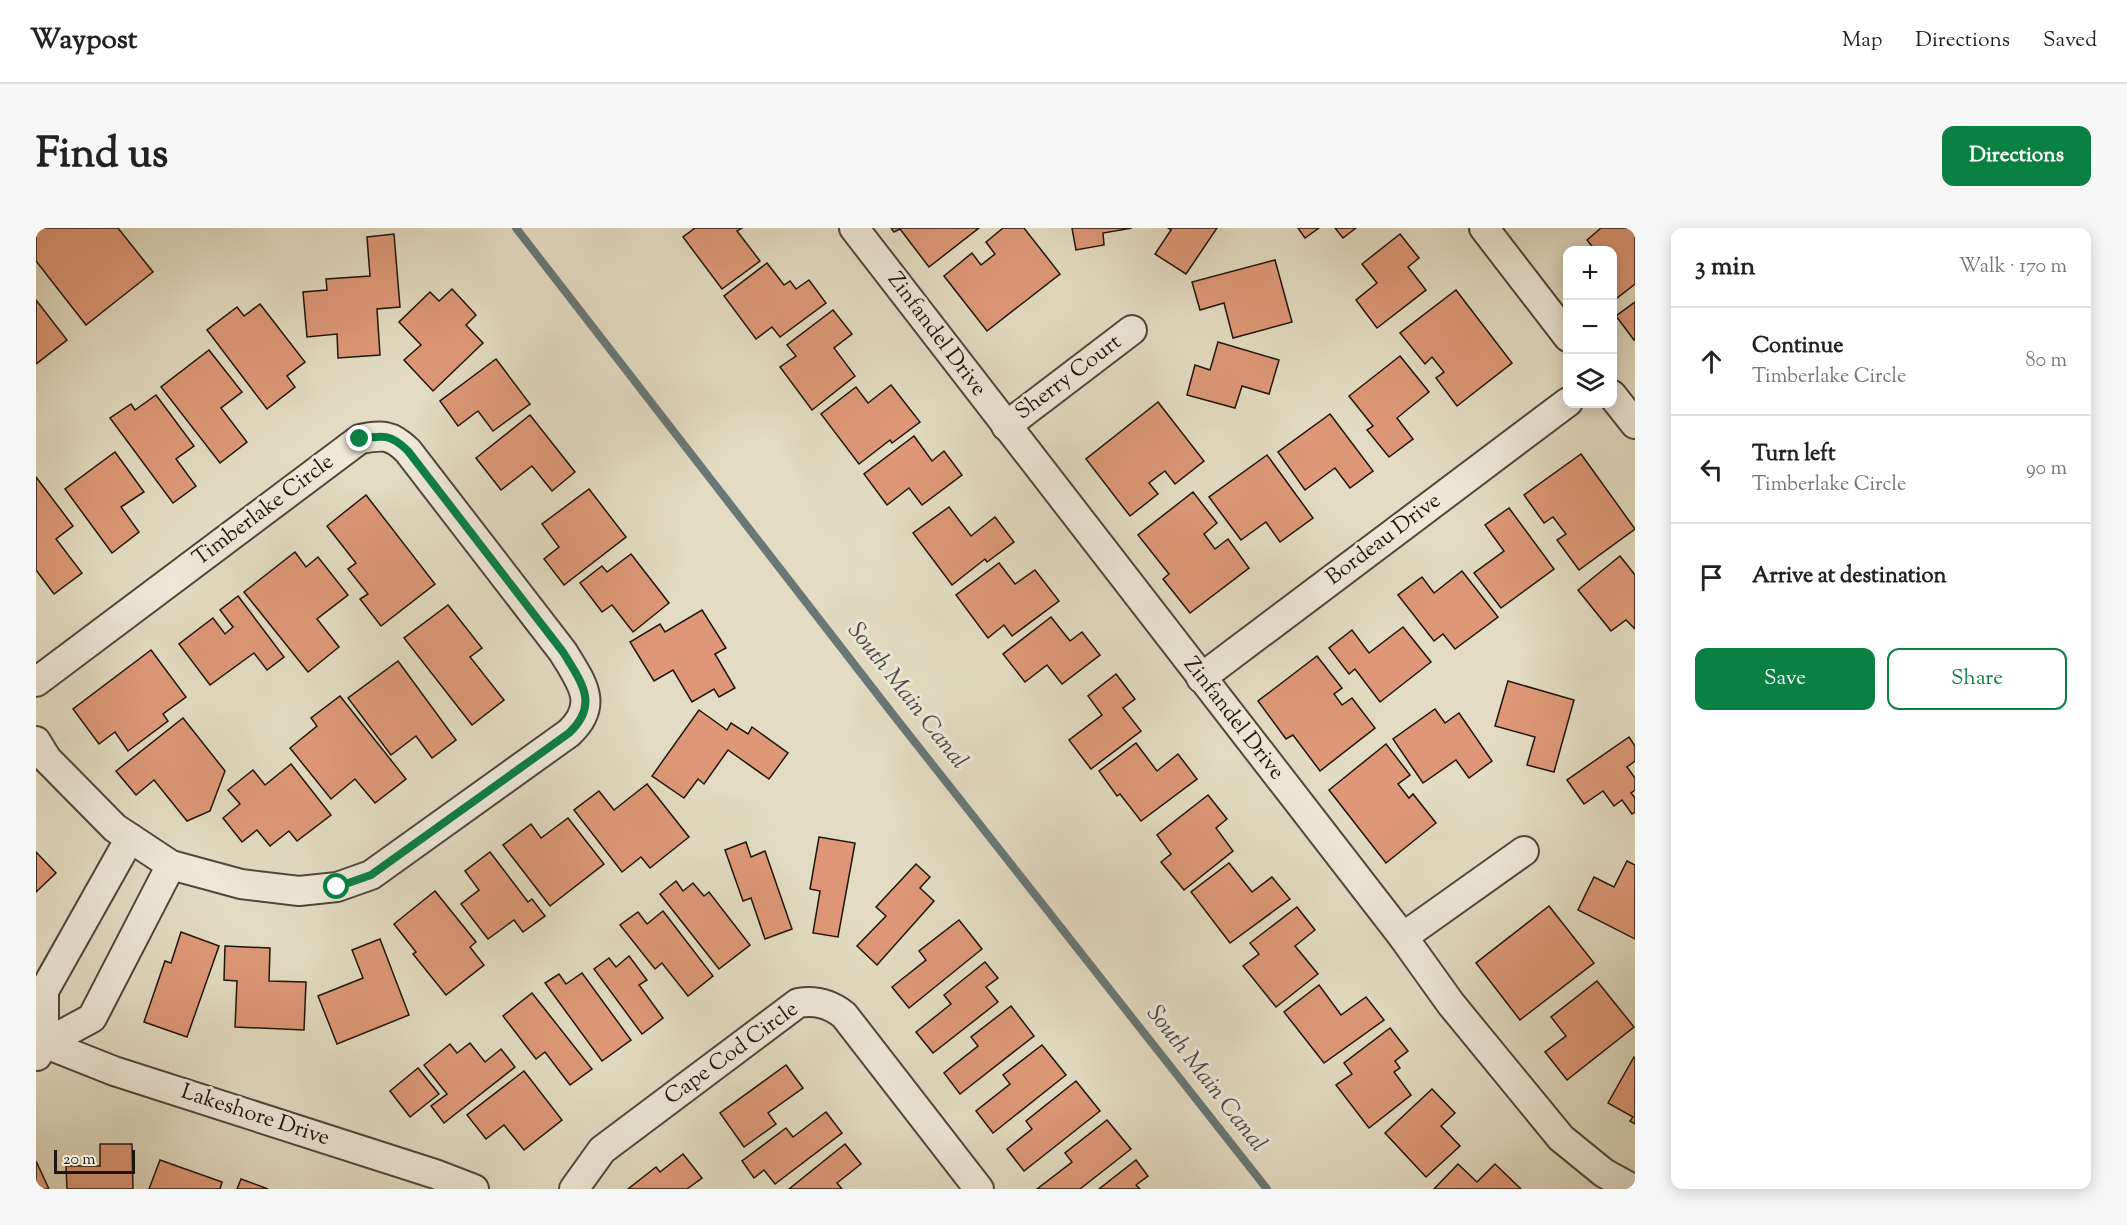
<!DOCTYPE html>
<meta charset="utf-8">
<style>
body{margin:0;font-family:"Sorts Mill Goudy",serif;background:#f6f6f6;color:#222}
.controls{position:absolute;right:18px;top:18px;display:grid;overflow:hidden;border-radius:12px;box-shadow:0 3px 15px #0003}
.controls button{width:54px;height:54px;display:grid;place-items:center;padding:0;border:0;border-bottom:2px solid #e0e0e0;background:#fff;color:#222;font:30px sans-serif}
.scale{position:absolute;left:18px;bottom:15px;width:81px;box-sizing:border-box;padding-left:6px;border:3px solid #1f150d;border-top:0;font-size:16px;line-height:21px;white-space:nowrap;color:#1f150d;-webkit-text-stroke:4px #ede8d7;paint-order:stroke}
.stop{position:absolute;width:18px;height:18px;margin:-14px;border:4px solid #0b8043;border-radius:50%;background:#fff}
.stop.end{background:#0b8043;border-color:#fff;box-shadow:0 2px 6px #0008}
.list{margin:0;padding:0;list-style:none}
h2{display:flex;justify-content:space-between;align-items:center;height:78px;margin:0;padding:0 24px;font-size:26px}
h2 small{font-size:20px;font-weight:400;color:#767676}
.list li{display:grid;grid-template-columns:39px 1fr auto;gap:18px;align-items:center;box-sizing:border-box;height:108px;padding:0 24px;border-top:2px solid #e0e0e0}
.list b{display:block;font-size:22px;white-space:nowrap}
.list p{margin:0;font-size:20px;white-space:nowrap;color:#767676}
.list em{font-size:20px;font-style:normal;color:#767676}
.actions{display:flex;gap:12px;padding:18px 24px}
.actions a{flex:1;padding:14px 0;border:2px solid #0b8043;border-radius:12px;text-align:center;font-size:21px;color:#0b8043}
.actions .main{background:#0b8043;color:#fff}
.icon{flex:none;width:33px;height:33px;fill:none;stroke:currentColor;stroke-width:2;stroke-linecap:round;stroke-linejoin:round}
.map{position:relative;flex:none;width:1599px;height:961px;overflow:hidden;border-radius:12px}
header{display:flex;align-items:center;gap:36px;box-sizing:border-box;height:84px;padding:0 30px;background:#fff;border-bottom:2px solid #e0e0e0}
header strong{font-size:28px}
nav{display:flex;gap:33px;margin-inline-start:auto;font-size:21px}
.intro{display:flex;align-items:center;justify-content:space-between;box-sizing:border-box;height:144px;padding:0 36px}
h1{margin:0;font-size:42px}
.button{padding:15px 27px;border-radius:12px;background:#0b8043;color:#fff;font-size:21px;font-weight:700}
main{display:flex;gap:36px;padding:0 36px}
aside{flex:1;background:#fff;border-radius:12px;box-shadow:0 3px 15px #0003}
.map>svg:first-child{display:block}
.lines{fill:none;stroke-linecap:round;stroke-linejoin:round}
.stream{stroke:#697777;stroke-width:8}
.building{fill:#de9877;stroke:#1f150d;stroke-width:1.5}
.street-casing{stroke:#50473a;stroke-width:32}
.street{stroke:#ede8d7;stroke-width:28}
.route{stroke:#0b8043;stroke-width:8}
.labels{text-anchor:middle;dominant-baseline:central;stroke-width:6;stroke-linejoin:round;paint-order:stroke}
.street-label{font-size:22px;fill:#1f150d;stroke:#ede8d7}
.water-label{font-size:24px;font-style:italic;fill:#4a4e4b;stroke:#ede8d7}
</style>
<header>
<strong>Waypost</strong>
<nav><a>Map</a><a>Directions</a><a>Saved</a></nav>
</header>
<div class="intro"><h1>Find us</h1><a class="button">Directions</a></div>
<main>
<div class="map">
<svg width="1599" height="961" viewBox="0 0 1599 961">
<rect width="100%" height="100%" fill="#e3dcc2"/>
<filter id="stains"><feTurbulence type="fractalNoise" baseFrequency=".00333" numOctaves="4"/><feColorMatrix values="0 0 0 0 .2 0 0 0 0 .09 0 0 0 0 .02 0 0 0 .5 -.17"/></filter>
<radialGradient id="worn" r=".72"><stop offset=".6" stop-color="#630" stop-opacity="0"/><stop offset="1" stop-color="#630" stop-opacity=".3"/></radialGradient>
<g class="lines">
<path class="stream" d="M480,0L859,489L1231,961"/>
</g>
<g class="building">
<path d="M0,0H82L117,44L50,97L0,33Z"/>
<path d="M659,0H706L701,3L724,33L686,61L647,9Z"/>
<path d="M855,0H943L893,39L864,1L858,4Z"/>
<path d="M967,0H988L1024,46L951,103L908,48L936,25L945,37L959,26L950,14Z"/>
<path d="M1036,0H1096L1067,5L1068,17L1040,22Z"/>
<path d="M1132,0H1181L1150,46L1119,26L1135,2Z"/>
<path d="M1262,0H1283L1269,10Z"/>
<path d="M1299,0H1320L1307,10Z"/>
<path d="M1565,0H1599V56L1576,74V22H1559L1551,12Z"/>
<path d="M358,6L364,79L341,81L344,127L302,130L301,106L271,109L267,64L291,62L290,51L334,48L331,9Z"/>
<path d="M1364,6L1383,30L1372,39L1390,62L1341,100L1320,72L1341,55L1326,36Z"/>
<path d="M1239,32L1256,94L1197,110L1188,75L1164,82L1156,54Z"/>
<path d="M731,35L748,57L754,53L760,61L773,52L790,75L744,109L736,99L720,111L688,68Z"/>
<path d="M416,61L440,87L430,97L447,115L397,163L368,132L385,117L363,94L394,64L403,73Z"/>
<path d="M1420,62L1476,135L1421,178L1400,150L1408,144L1396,129L1389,136L1364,105Z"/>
<path d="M0,72L31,112L0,136Z"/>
<path d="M1599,74V111L1598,112L1580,88Z"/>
<path d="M224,76L269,134L251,148L259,159L231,181L171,102L201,79L208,88Z"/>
<path d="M797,82L816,106L798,120L819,148L776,182L744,139L760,128L751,117Z"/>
<path d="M1182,114L1243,132L1233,166L1206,158L1199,180L1151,167L1159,137L1174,142Z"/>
<path d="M173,122L206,164L185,180L211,214L184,235L125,159Z"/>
<path d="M1364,128L1393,164L1361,190L1377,211L1353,229L1331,202L1337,198L1313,168Z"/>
<path d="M460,131L494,176L457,203L442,183L422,198L404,173Z"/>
<path d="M855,157L884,194L856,215L854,212L823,236L785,186L820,159L832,175Z"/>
<path d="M120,167L158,218L140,231L160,258L137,275L74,190L95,176L99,182Z"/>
<path d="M1122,174L1168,233L1139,256L1129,243L1113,255L1122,266L1094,288L1050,231Z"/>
<path d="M1294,186L1337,243L1314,260L1299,240L1269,262L1242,224Z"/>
<path d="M494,187L539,244L516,263L496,238L465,262L440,230Z"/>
<path d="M878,208L896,233L908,223L926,247L886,277L873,260L851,277L828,246Z"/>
<path d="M79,224L108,264L85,279L103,304L76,325L29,261Z"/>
<path d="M1545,226L1599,301L1543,342L1521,312L1530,306L1517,289L1508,295L1488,267Z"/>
<path d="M1231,227L1277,290L1244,314L1230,294L1205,312L1173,269Z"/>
<path d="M0,249L37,298L20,311L46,345L18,366L0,342Z"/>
<path d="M553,261L590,309L528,357L508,331L523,319L506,296Z"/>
<path d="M1157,264L1181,295L1168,306L1179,321L1192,311L1213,340L1154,385L1127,351L1133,346L1102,307Z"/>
<path d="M330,267L399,356L345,398L324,371L332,366L312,341L320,335L291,298Z"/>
<path d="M913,279L935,308L959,289L978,314L951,334L949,331L916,357L877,305Z"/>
<path d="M1473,280L1518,341L1465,380L1438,345L1468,323L1449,297Z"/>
<path d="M259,324L270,339L282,329L312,367L281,391L303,419L272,444L208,364Z"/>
<path d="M595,326L633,375L597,404L576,377L566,384L544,355L566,338L571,344Z"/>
<path d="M1584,328L1599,347V401L1590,392L1575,403L1542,362Z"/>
<path d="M963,335L979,356L999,342L1023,373L976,408L968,397L952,410L920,367Z"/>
<path d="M1426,343L1462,389L1419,421L1407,406L1398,413L1362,367L1386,349L1398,365Z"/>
<path d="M202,368L248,429L231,442L218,425L174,457L143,416L177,390L189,406L197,399L184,382Z"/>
<path d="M412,377L446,420L434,429L468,472L436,497L368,410Z"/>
<path d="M666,382L690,420L679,426L699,460L683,469L678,461L656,474L637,442L618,453L594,414L624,396L629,404Z"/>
<path d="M1015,389L1034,413L1046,404L1064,427L1026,456L1011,437L989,454L967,426Z"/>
<path d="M1367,399L1395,434L1344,474L1319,441L1313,446L1293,420L1316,402L1333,425Z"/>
<path d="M115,422L150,469L127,486L132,493L92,523L79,504L63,516L37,481Z"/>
<path d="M1281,428L1306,460L1298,466L1306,477L1316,470L1339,500L1284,543L1257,507L1250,511L1222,473Z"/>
<path d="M362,433L420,512L396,530L380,508L355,527L312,470Z"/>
<path d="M1080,446L1099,471L1087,480L1105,503L1055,541L1033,512L1066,487L1052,468Z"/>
<path d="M1472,453L1538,472L1518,544L1491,537L1499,509L1459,498Z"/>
<path d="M304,468L370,551L339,575L319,551L295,571L254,520L281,498L275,490Z"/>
<path d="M1399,481L1409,495L1423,485L1456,533L1433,550L1420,532L1387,555L1357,511Z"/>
<path d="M663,482L691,502L695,495L712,506L716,499L752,525L733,551L692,522L668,556L662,551L648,570L616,548Z"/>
<path d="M147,490L189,543L174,583L151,593L118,552L100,567L80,543Z"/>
<path d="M1593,509L1599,518V533L1591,539L1599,550V562L1595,565L1599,570V584L1596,586L1586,572L1578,578L1567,563L1548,576L1531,552Z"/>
<path d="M1100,515L1121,543L1142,526L1161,551L1105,593L1084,566L1081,568L1063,543Z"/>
<path d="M1350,516L1374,547L1362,556L1373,570L1377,566L1400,595L1350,635L1293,562Z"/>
<path d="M255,536L295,587L261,613L253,603L234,618L221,602L206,614L187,590L204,576L192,562L217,542L229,557Z"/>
<path d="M611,556L653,609L614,640L605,629L586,644L538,582L563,563L578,582Z"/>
<path d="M1172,567L1191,591L1180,600L1197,623L1148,662L1125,634L1135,626L1121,607Z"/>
<path d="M532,590L568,636L514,678L467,617L495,596L505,610Z"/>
<path d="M783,609L819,615L802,709L777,705L784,663L774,661Z"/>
<path d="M710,614L715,629L729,623L756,701L729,711L715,670L707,673L689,622Z"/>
<path d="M0,624L20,645L0,664Z"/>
<path d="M454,624L492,674L496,671L509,688L487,704L478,692L452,711L425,676L443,662L429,643Z"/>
<path d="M1591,633L1599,637V711L1542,682L1558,649L1578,659Z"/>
<path d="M1193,635L1216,664L1236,649L1254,671L1194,715L1155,664Z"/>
<path d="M880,636L894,649L884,660L898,673L841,737L821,718L850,688L840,679Z"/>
<path d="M640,653L647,663L657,655L668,668L673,664L714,717L683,741L624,666Z"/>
<path d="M399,663L440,714L434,719L448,737L410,767L377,726L380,724L358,696Z"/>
<path d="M1513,678L1558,735L1484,792L1440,735Z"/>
<path d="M1261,679L1279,702L1259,718L1282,746L1240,779L1207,738L1223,726L1214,715Z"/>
<path d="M627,683L677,748L652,768L626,735L619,741L584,697L602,684L611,696Z"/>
<path d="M923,692L946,721L873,780L856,759L890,732L883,723Z"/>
<path d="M145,704L183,718L151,809L108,794L129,733L135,735Z"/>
<path d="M344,711L373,787L301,816L282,768L327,750L316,722Z"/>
<path d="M189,718L234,720L233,753L270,754L268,802L199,799L201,753L188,752Z"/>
<path d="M593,728L611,752L603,757L627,790L606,806L558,741L573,730L580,739Z"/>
<path d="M949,734L962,750L950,759L962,774L897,825L880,804L915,776L908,767Z"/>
<path d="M546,745L595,812L566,833L509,755L523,746L530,756Z"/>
<path d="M1561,753L1598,799L1531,852L1509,824L1530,808L1515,789Z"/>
<path d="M1283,757L1305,787L1330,769L1348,792L1288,835L1248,784Z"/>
<path d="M496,765L556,841L534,857L509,824L500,831L467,788Z"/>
<path d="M975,778L998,808L924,866L908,845L942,818L935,809Z"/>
<path d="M1354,800L1372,823L1359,833L1364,840L1358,844L1375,867L1333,900L1300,857L1316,846L1308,835Z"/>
<path d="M434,815L449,834L465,821L479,839L408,895L395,878L411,866L388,837L414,816L421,825Z"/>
<path d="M1006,817L1030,847L957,905L940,883L974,856L967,847Z"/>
<path d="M1598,829L1599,830V896L1594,893L1597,889L1572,875Z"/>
<path d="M750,837L767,860L732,885L740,896L708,919L684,885Z"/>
<path d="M382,840L403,866L374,889L354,863Z"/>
<path d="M488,843L526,892L488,922L468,897L450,911L431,887Z"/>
<path d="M1040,853L1064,883L988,943L971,921L996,901L990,893Z"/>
<path d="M1396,861L1419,885L1405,898L1424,918L1390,949L1349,905Z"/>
<path d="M790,884L806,905L739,956L728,942L718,950L706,933L750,900L757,909Z"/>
<path d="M1071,892L1095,921L1044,961H1001L1036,934L1029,925Z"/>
<path d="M64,916H96L97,961H31L30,938H64Z"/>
<path d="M809,916L825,936L801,955L806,961H753Z"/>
<path d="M647,926L666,950L651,961H592L620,939L624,944Z"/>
<path d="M124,932L186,954L184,961H113Z"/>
<path d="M1100,932L1112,948L1100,957L1104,961H1063Z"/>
<path d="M0,933L13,961H0Z"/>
<path d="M1422,936L1441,954L1459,936L1485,961H1398Z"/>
<path d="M205,951L232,961H201Z"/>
</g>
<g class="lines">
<defs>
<g id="street">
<path d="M818,0L1367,709L1415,776L1525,910L1568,945L1597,961"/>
<path d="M1448,0L1532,109"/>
<path d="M1576,167L1599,196"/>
<path d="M970,198L1096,102"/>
<path d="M1165,450L1532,174"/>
<path d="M0,454L324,211C347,207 355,206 372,223L527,424C545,454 564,476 533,505L335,647L301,659L263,663L205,656L135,637L79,600L11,531L0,513"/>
<path d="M1367,709L1488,623"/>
<path d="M0,812L78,843L399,946L438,961"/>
<path d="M8,816V763L94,610"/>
<path d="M1,828L8,816L56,790L135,637"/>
<path d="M538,961L566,922L762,775C780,772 794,776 808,787L943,961"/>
</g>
</defs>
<use href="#street" class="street-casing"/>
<use href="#street" class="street"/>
</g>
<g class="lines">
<path class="route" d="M301,659L335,647L533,505C564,476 545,454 527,424L372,223C355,206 347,207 324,211"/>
</g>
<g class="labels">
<g class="street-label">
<text transform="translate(900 107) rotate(53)">Zinfandel Drive</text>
<text transform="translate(1033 150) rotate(-37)">Sherry Court</text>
<text transform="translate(228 283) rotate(-37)">Timberlake Circle</text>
<text transform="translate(1348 312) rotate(-37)">Bordeau Drive</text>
<text transform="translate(1197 491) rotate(52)">Zinfandel Drive</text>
<text transform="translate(696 826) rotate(-36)">Cape Cod Circle</text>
<text transform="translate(219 888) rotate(18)">Lakeshore Drive</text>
</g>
<g class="water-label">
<text transform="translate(871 468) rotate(52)">South Main Canal</text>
<text transform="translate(1170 851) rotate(52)">South Main Canal</text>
</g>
</g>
<rect width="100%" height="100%" filter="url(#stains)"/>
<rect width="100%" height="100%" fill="url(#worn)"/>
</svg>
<div class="controls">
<button>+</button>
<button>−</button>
<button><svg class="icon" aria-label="layers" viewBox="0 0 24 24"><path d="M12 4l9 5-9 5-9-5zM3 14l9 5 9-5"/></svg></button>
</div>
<div class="scale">20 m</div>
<div class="stop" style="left:301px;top:659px"></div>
<div class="stop end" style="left:324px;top:211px"></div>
</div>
<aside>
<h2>3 min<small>Walk · 170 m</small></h2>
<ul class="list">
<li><svg class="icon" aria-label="ahead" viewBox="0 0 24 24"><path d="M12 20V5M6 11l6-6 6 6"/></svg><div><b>Continue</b><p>Timberlake Circle</p></div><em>80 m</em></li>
<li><svg class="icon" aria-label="left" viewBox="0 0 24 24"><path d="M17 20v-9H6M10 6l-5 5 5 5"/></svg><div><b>Turn left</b><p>Timberlake Circle</p></div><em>90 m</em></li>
<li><svg class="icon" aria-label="arrive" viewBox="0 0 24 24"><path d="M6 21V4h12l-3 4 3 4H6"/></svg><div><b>Arrive at destination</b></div></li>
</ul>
<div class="actions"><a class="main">Save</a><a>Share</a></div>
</aside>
</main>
